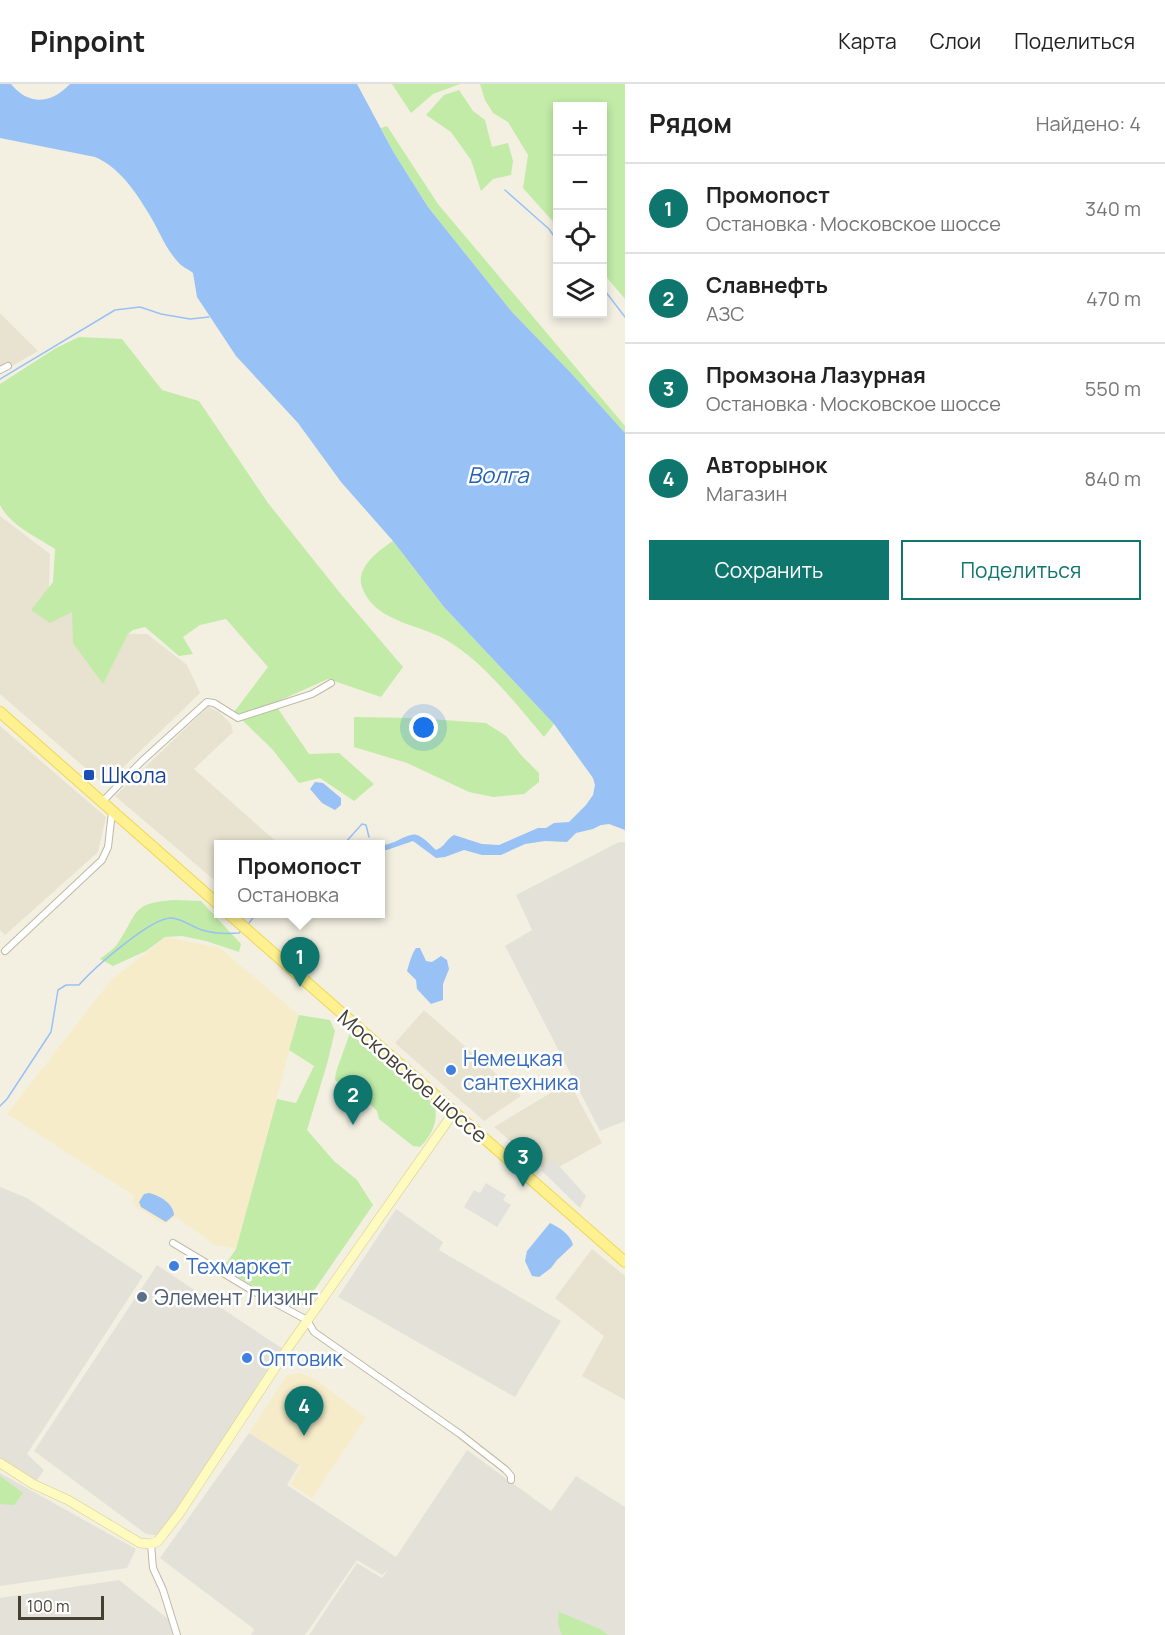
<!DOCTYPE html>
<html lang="ru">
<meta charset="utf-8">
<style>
body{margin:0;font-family:Manrope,sans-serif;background:#f2f2f2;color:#222}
.controls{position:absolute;right:18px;top:18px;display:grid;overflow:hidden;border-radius:0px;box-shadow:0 3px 9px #0003}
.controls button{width:54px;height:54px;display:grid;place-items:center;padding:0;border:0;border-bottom:2px solid #e0e0e0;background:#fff;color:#222;font:30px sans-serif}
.scale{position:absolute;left:18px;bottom:15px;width:86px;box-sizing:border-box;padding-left:6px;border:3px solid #454032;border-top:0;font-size:16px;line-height:21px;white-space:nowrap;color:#454032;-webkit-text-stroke:4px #fff;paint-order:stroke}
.you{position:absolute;left:424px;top:644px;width:21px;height:21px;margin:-15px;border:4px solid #fff;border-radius:50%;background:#1a73e8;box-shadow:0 0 0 9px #1a73e833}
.badge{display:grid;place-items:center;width:39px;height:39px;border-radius:50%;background:#0f766e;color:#fff;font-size:20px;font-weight:700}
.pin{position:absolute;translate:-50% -50px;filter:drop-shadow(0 2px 3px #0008)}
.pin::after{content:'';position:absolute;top:32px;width:21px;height:18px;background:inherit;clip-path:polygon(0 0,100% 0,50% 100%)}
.popup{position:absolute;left:214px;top:756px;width:171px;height:78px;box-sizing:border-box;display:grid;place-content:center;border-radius:0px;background:#fff;filter:drop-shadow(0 2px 4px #0005);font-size:20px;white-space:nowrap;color:#767676}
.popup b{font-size:22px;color:#222}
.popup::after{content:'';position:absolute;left:50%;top:100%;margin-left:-12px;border:12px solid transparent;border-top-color:#fff}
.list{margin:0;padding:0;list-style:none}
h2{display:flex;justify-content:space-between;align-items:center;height:78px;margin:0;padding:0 24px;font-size:26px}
h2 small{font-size:20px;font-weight:400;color:#767676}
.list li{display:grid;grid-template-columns:39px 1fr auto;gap:18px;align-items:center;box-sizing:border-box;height:90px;padding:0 24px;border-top:2px solid #e0e0e0}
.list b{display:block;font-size:22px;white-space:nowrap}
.list p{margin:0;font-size:20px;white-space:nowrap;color:#767676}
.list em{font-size:20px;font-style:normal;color:#767676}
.actions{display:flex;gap:12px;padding:18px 24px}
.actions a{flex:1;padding:14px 0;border:2px solid #0f766e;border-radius:0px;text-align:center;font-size:21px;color:#0f766e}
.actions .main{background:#0f766e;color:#fff}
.icon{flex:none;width:33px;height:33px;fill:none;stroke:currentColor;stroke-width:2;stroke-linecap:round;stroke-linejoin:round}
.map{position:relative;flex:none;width:625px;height:1551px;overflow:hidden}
header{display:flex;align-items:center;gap:36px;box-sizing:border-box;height:84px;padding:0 30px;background:#fff;border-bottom:2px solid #e0e0e0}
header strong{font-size:28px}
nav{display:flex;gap:33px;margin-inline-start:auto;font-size:21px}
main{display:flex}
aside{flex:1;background:#fff}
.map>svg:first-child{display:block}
.residential{fill:#e7e3d0}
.commercial{fill:#f7ecca}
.industrial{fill:#e4e1d8}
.green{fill:#c1eba7}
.parking{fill:#e2e1db}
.water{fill:#98c1f6}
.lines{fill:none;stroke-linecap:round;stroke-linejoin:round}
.stream{stroke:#98c1f6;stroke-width:1.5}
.street-casing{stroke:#bfbaa4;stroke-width:8}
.secondary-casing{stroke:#d6cf8e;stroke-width:10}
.primary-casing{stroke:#edd756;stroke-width:12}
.street{stroke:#fff;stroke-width:6}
.secondary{stroke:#fffac0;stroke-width:9}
.primary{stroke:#fff18f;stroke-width:10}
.transit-dot{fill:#1a4fb4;stroke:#fff;stroke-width:2}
.shop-dot{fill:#3f7fe0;stroke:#fff;stroke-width:2}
.service-dot{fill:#5c6f8a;stroke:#fff;stroke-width:2}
.labels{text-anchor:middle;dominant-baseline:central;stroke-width:5;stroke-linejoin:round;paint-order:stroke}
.transit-label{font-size:21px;fill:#164399;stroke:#fff;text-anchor:start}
.shop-label{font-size:21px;fill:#366cbe;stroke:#fff;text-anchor:start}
.street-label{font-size:21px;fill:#454032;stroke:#fff}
.service-label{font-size:21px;fill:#4e5e75;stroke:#fff;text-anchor:start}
.water-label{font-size:22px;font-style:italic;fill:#2462b8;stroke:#fff}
</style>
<header>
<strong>Pinpoint</strong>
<nav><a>Карта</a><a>Слои</a><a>Поделиться</a></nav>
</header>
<main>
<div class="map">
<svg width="625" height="1551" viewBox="0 0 625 1551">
<rect width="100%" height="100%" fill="#f3f0e2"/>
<g class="residential">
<path d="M0,229L38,267L0,289Z"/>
<path d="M0,432L50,470L49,505L92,549L147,550L187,581L200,609L105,701L0,610Z"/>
<path d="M208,623L219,628L231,640L233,648L194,685L279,760H219V800L115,712Z"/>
<path d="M0,642L106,733L98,768L5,851L0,846Z"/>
<path d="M424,926L521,1012L484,1037L395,959Z"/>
<path d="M569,998L602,1059L548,1089L494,1043Z"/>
<path d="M592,1165L625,1192V1316L582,1292L604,1252L555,1214Z"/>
</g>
<g class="commercial">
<path d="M166,853L220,864L299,931L236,1165L215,1161L176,1133L164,1140L134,1122L133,1111L7,1030L111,896Z"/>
<path d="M301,1289L315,1295L366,1334L312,1414L290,1400L301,1383L249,1349L287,1291Z"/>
</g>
<g class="industrial">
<path d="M619,758H625V1037L600,1047L505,862L532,846L516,811Z"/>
<path d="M0,1103L27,1114L143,1192L27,1370L44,1386L35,1399L0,1375Z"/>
<path d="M396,1125L443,1158L439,1166L561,1237L515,1313L338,1213Z"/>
<path d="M157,1181L283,1265L161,1452L146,1450L34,1367Z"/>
<path d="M249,1349L299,1381L287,1401L396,1473L467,1366L551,1427L576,1392L625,1423V1551H309L357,1479L382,1494L389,1485L382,1491L357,1476L305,1551H251L254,1545L160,1474Z"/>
<path d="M0,1389L136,1465L127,1484L0,1502Z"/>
<path d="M119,1496L168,1535L172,1551H0V1514Z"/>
</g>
<g class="green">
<path d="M392,0H460L433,10L411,29Z"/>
<path d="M480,0H625V215L603,189L602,22H558L557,142L523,104L528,71L508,38L493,29L485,16Z"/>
<path d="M459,6L473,27L485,36L492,63L508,59L513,77L511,91L493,95L481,107L471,76L451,48L426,31L444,11Z"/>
<path d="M387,42L438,120L625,342V349L571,289L512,228L428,123L394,69L381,44Z"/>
<path d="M79,253L122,255L162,306L199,317L268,419L340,509L403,583L381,613L328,595L274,619L309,670L339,669L374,700L354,717L320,694L299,699L272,665L234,628L268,583L226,535L200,541L183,553L193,570L179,572L145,543L133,546L128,550L103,600L73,559L72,528L50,539L31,526L53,498L55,465C36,453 10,441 0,421V300L56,264Z"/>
<path d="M393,457L444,523L554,640L544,653C515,619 481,574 441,553C415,540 373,536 362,503C355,484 379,466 393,457Z"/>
<path d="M354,633L415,634L486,639L506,652L521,671L539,689V698L524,710L493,713L469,708L407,679L354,663Z"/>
<path d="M174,816L201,817L241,860L239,868L206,857L182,852L165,853L146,867L113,882L100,875C106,870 114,865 118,859C139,828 131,819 174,816Z"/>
<path d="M299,931L330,936L335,947L327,980L307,1046L334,1077L357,1096L373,1121L308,1215L300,1223L291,1224L223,1184L236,1165L277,1015L296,1019L314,982L289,966Z"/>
<path d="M350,949L435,1021C438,1038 432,1051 420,1063L413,1062L379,1035L377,1027L366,1016L357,1015L335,996L336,988Z"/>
<path d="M0,1392L23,1409L14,1421L0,1420Z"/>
<path d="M559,1528L600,1545L608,1551H562L558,1540Z"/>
</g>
<g class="parking">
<path d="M554,1076L586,1112L580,1124L541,1086Z"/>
<path d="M486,1099L506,1111L503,1116L511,1121L497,1143L464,1123L474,1106L480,1109Z"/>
</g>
<g class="water">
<path d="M0,0H11C29,22 51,20 70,0H357L394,69L428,123L512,228L571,289L625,349V746L609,740L601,741L593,745L576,749L567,758L545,757L525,760L501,771H482L464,766L445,773L436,774L413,757L387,766H381V761C394,762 407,748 417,751C425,754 430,761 436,766C445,763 447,754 454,751L482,760L499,761L538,744H546L554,739L569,738L586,721L593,711L595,701L593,694L554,640L444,523L393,457L341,398L298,339L236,272L197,213L193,189C188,185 182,183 178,178C165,164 159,146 149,130C136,108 119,83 95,73L0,54Z"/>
<path d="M315,698L323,699L341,714V721L335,726L322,719L310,705Z"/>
<path d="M416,864H420L426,877L432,878L441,872L447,876L449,885L443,900V916L431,920L417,905L416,896L407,887C409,880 412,869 416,864Z"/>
<path d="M149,1109C160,1112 173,1119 174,1131L166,1138L141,1123L139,1118L144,1110Z"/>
<path d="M550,1139C559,1143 571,1151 573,1161L557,1176L551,1184L539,1193L532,1192L525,1177L527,1167Z"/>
</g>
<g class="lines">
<g class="stream">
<path d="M505,106L549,145L558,158"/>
<path d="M602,203L625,233"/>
<path d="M0,295L115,226L140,223L161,230L190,235L209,233"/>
<path d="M344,760L362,740L366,741L369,753"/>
<path d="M249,839L256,830"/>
<path d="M0,1022L7,1015L51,948L58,906L66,901H79C92,886 152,832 172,834C183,835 192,843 202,846C215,850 227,850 239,849L241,847"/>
</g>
<defs>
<g id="street">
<path d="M0,286L8,282"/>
<path d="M102,718L142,677L207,618L214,619L238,634L312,610L331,599"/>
<path d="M5,867L102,776L108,763L112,728"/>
<path d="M173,1159L253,1207L307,1236L314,1248L460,1350L506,1386L511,1392V1396"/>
<path d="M151,1460L153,1484L163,1506L177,1551"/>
</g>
<path id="secondary" d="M0,1379L33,1400L68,1416L140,1459L151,1460L158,1457L179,1430L288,1264L454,1028"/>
<g id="primary">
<path d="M0,628L219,821"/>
<path d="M229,830L625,1178"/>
</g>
</defs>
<use href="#street" class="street-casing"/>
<use href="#secondary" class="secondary-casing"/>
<use href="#primary" class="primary-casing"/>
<use href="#street" class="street"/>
<use href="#secondary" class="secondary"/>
<use href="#primary" class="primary"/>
</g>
<rect class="transit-dot" x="83" y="685" width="12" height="12" rx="3"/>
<g class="shop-dot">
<circle cx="451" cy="986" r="6"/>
<circle cx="174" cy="1182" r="6"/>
<circle cx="247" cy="1274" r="6"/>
</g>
<circle class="service-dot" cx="142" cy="1213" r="6"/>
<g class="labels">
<g class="transit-label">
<text x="101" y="691">Школа</text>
</g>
<g class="shop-label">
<text x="463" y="974">Немецкая<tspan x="463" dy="24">сантехника</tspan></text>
<text x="186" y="1182">Техмаркет</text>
<text x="259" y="1274">Оптовик</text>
</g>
<g class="street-label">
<text transform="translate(413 992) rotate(41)">Московское шоссе</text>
</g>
<g class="service-label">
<text x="154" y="1213">Элемент Лизинг</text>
</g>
<g class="water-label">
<text x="498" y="391">Волга</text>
</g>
</g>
</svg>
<div class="controls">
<button>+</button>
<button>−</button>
<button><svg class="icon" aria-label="locate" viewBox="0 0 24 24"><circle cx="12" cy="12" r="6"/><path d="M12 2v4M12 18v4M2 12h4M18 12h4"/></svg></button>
<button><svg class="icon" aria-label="layers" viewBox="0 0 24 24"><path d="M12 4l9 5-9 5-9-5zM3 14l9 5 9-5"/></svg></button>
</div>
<div class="scale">100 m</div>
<div class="you"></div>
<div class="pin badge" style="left:300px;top:903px">1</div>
<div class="popup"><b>Промопост</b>Остановка</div>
<div class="pin badge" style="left:353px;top:1041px">2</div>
<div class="pin badge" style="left:523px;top:1103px">3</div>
<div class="pin badge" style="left:304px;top:1352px">4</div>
</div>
<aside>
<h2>Рядом<small>Найдено: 4</small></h2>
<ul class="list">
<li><span class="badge">1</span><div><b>Промопост</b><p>Остановка · Московское шоссе</p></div><em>340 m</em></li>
<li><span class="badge">2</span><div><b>Славнефть</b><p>АЗС</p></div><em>470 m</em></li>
<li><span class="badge">3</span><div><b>Промзона Лазурная</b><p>Остановка · Московское шоссе</p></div><em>550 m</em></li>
<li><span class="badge">4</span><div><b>Авторынок</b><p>Магазин</p></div><em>840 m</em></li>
</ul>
<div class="actions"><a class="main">Сохранить</a><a>Поделиться</a></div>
</aside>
</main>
